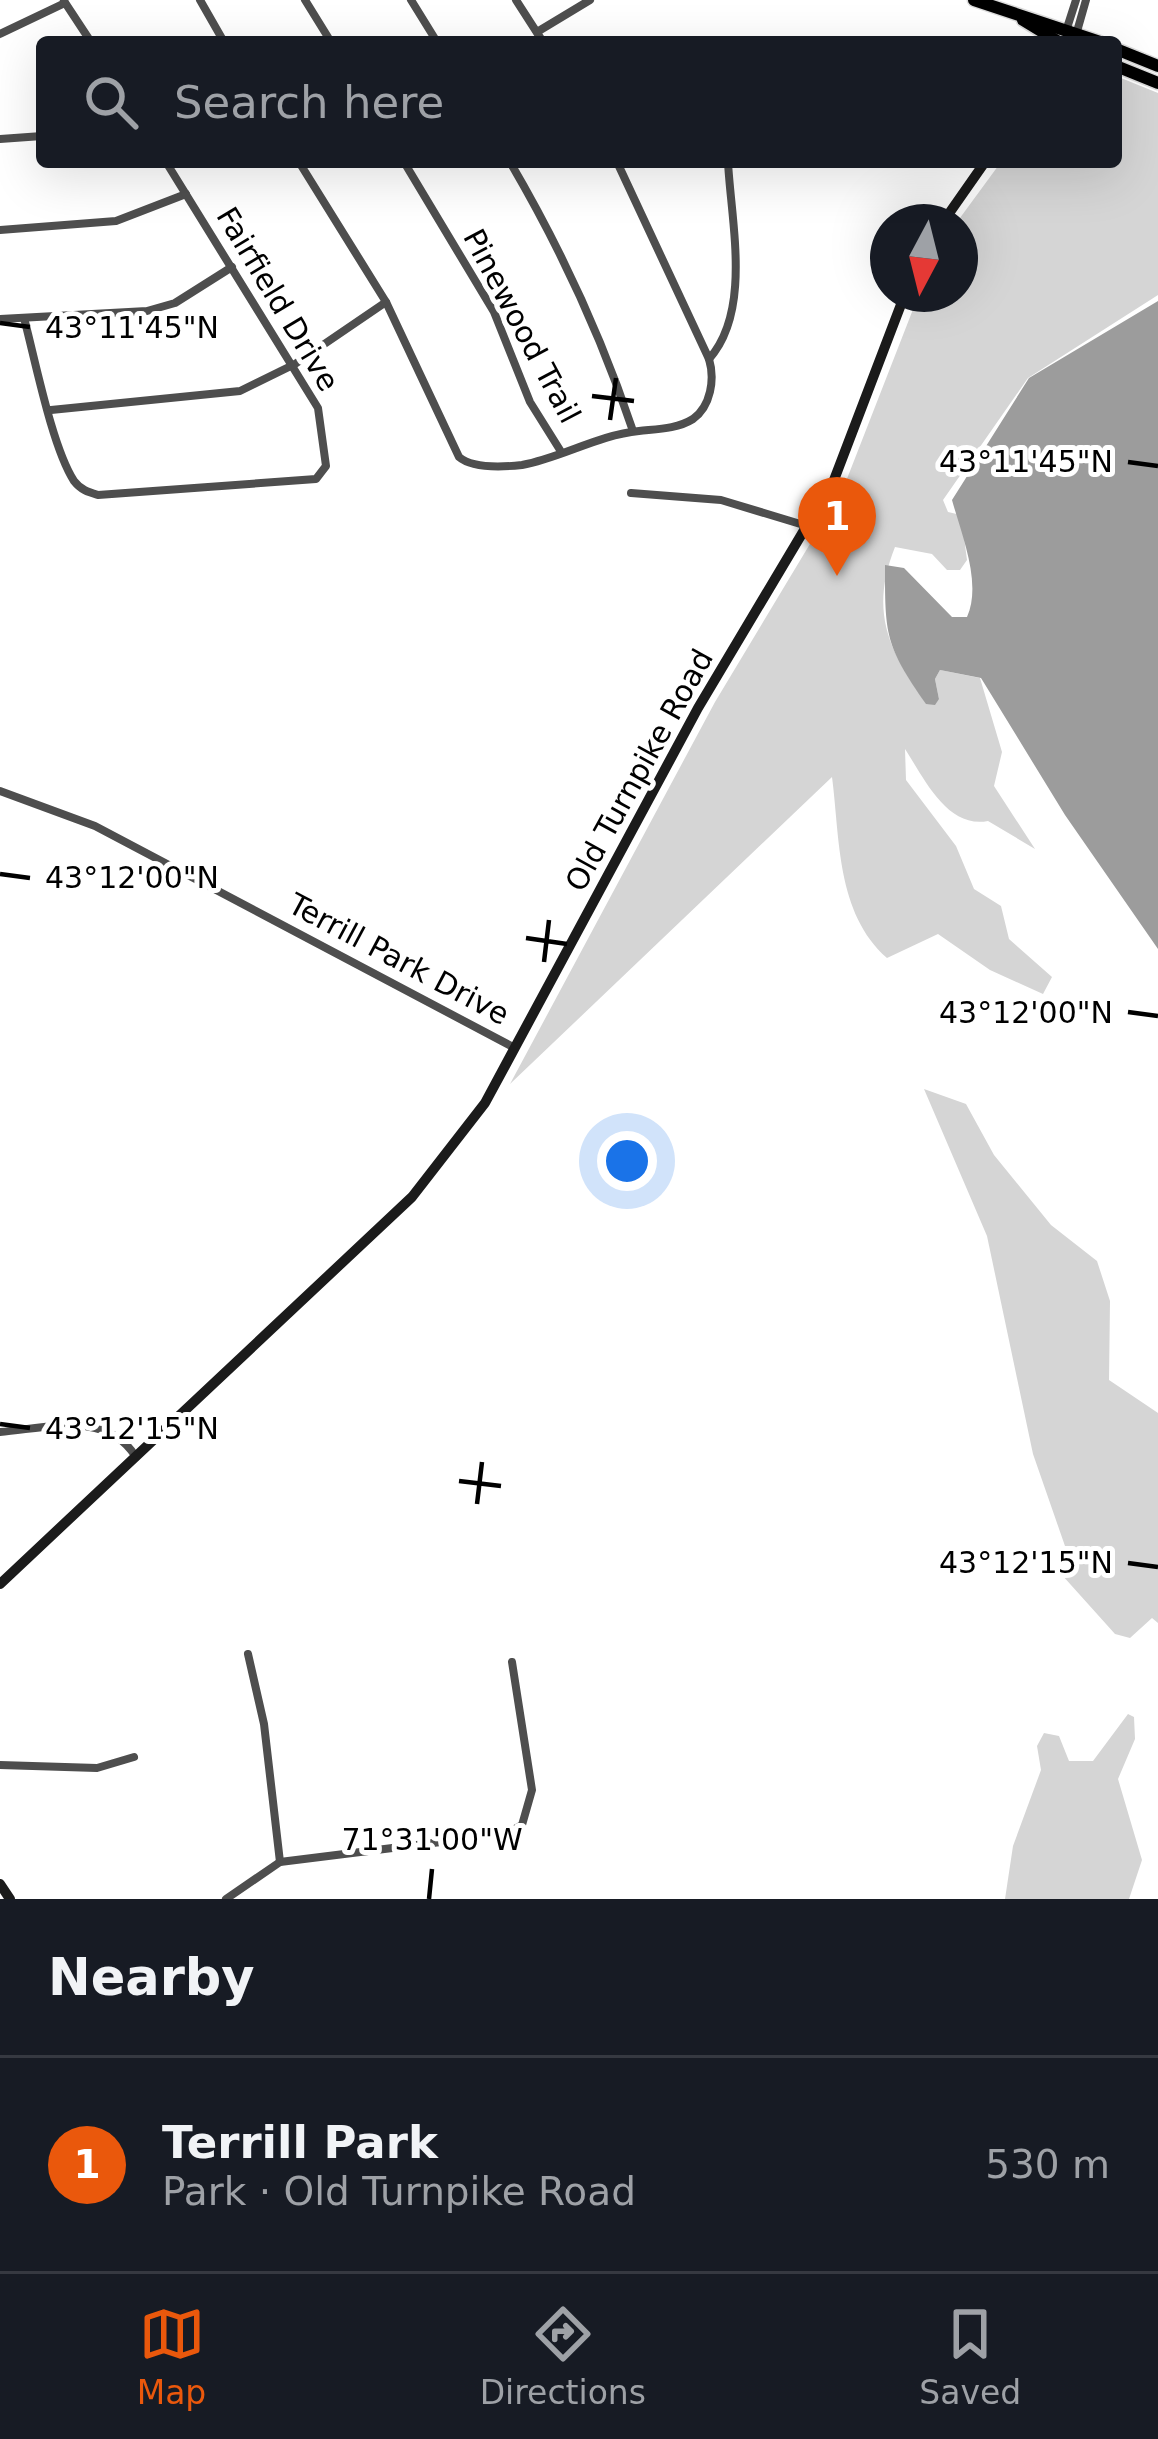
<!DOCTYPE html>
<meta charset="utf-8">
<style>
body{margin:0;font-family:"DejaVu Sans",sans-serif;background:#20242c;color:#f1f3f6}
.compass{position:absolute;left:870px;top:204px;width:108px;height:108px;border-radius:50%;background:#171b24;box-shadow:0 12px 48px #0002;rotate:187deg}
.you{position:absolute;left:627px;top:1161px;width:42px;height:42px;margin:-30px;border:9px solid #fff;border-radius:50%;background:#1a73e8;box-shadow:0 0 0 18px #1a73e833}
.badge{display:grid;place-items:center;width:78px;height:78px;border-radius:50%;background:#ea580c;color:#fff;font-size:39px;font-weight:700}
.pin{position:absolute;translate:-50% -99px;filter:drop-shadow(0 3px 6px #0008)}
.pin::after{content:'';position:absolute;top:63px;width:42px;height:36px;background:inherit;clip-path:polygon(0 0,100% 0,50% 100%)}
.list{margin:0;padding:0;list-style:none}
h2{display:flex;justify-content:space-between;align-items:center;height:156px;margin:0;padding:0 48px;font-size:51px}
h2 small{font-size:39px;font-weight:400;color:#9ea1a6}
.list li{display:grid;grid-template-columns:78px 1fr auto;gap:36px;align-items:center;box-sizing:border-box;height:216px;padding:0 48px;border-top:3px solid #363941}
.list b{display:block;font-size:45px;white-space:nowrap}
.list p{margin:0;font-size:39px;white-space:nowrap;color:#9ea1a6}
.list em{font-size:39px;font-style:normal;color:#9ea1a6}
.icon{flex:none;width:66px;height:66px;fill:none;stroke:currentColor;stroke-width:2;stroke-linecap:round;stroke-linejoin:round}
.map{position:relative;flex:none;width:1158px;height:1899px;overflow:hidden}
.search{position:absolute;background:#171b24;box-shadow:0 12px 48px #0002;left:36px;right:36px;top:36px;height:132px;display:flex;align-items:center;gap:30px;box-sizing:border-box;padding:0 42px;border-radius:12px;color:#9ea1a6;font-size:45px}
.sheet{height:372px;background:#171b24}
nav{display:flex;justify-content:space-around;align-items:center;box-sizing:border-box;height:168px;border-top:3px solid #363941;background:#171b24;font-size:33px;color:#9ea1a6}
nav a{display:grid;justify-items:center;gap:6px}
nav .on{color:#ea580c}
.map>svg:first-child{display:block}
.green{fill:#d5d5d5}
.water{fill:#9c9c9c}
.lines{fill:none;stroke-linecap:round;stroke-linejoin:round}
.primary-casing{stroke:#dbdbdb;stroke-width:15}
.street{stroke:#4e4e4e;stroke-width:8}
.secondary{stroke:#1b1b1b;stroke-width:10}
.primary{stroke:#000;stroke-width:12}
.ticks{fill:none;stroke:#000;stroke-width:4.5}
.labels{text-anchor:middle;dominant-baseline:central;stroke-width:10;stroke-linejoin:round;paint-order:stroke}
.street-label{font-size:30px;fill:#000;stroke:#fff}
.ticks-label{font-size:30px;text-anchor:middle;fill:#000;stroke:#fff;stroke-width:10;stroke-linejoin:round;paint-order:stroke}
</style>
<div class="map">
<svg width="1158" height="1899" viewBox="0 0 1158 1899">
<rect width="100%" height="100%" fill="#fff"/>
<g class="green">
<path d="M1116,76L1158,93V295L1028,378L943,500L948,512L961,515L967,560L960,570H947L932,554L895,547C870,610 887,649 926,703L939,699L935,679L940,670L980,678L1002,752L994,786L1035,849L988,821C947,829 924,778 905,749L906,780L956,846L974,889L1001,906L1009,939L1052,977L1043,994L990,970L938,934L887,958C836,913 840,838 832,777L510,1084L715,702L843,489L919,294H960L957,222L1001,162H1116Z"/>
<path d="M924,1089L966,1104L994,1155L1051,1225L1097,1261L1110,1301L1109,1380L1158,1413V1623L1152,1618L1130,1638L1115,1634L1062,1575L1065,1546L1033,1454L987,1236Z"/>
<path d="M1128,1714L1134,1717L1135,1739L1118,1779L1142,1860L1129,1899H1005L1013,1846L1041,1770L1037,1746L1044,1733L1059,1736L1069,1761H1093Z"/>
</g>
<path class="water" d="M1158,301V949L1065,815L981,678L940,670L935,679L939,699L935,705L926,704C885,645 885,635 885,565L904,568L952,617H967C982,583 962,536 952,500L1029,378Z"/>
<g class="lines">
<defs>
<g id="primary">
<path d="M974,0L1100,42"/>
<path d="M1023,20L1059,42"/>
<path d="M1116,49L1158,66"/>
<path d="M1116,66L1158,83"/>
</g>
</defs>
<use href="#primary" class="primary-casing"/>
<g class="street">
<path d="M200,0L224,42"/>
<path d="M305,0L331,42"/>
<path d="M411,0L437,42"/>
<path d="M516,0L543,42"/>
<path d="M64,1L91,42"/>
<path d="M1067,28L1076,0"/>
<path d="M537,32L590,0"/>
<path d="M0,34L65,3"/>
<path d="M1074,42L1086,0"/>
<path d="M0,139L42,136"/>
<path d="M299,162L386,302L459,457C473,469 503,467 522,465C561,458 598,435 639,431C657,429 677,429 693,419C711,406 715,379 709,359L617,162"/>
<path d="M404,162L494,312L530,402L560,450"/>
<path d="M510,162C561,249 601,335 633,431"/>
<path d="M0,230L116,221L186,194"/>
<path d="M24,318C35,359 52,447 74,481C81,490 88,492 98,495L316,479L326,466L318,408L166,162"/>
<path d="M0,319L147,311L175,303L232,267"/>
<path d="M709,359C752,311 731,221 728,162"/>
<path d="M51,410L240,391L295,364L386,302"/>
<path d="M631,493L721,500L807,526"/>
<path d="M0,791L95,826L515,1048"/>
<path d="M0,1432C48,1428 107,1410 136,1457"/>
<path d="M248,1654L264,1724L280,1862"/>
<path d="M0,1765L97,1768L134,1757"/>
<path d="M226,1899L280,1862L505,1834L522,1825L532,1790L512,1662"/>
</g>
<g class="secondary">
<path d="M943,222L985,162"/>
<path d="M0,1584L412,1197L485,1103L698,708L834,480L905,294"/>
<path d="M0,1884L10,1899"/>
</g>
<use href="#primary" class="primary"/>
</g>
<path class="ticks" d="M0,323L30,327M592,396L634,401M610,420L616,378M1128,462L1158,466M0,874L30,878M526,938L567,944M544,962L549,920M1128,1012L1158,1016M0,1424L30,1428M459,1481L501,1486M477,1504L482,1462M1128,1563L1158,1567M429,1899L432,1869"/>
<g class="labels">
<g class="street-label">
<text transform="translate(278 299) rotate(59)">Fairfield Drive</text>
<text transform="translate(522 326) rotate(62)">Pinewood Trail</text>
<text transform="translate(639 770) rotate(-61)">Old Turnpike Road</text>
<text transform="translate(399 959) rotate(28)">Terrill Park Drive</text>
</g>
</g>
<g class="ticks-label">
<text x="132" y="338">43°11'45"N</text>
<text x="1026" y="472">43°11'45"N</text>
<text x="132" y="888">43°12'00"N</text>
<text x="1026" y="1023">43°12'00"N</text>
<text x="132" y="1439">43°12'15"N</text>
<text x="1026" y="1573">43°12'15"N</text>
<text x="432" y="1850">71°31'00"W</text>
</g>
</svg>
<svg class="compass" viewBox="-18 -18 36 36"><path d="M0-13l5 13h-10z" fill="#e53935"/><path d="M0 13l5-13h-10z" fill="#9ea1a6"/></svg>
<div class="you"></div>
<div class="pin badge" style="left:837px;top:576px">1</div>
<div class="search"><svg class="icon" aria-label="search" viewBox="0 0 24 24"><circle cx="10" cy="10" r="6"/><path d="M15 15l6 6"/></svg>Search here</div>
</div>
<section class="sheet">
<h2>Nearby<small></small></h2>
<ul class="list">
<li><span class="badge">1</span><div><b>Terrill Park</b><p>Park · Old Turnpike Road</p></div><em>530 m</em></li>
</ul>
</section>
<nav>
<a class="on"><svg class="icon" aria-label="map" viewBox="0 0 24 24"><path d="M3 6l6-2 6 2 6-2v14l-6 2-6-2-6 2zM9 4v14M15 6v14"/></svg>Map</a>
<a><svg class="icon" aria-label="directions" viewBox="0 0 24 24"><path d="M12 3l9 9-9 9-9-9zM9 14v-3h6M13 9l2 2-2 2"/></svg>Directions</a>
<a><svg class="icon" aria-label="saved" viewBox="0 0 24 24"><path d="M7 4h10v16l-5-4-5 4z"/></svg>Saved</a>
</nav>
